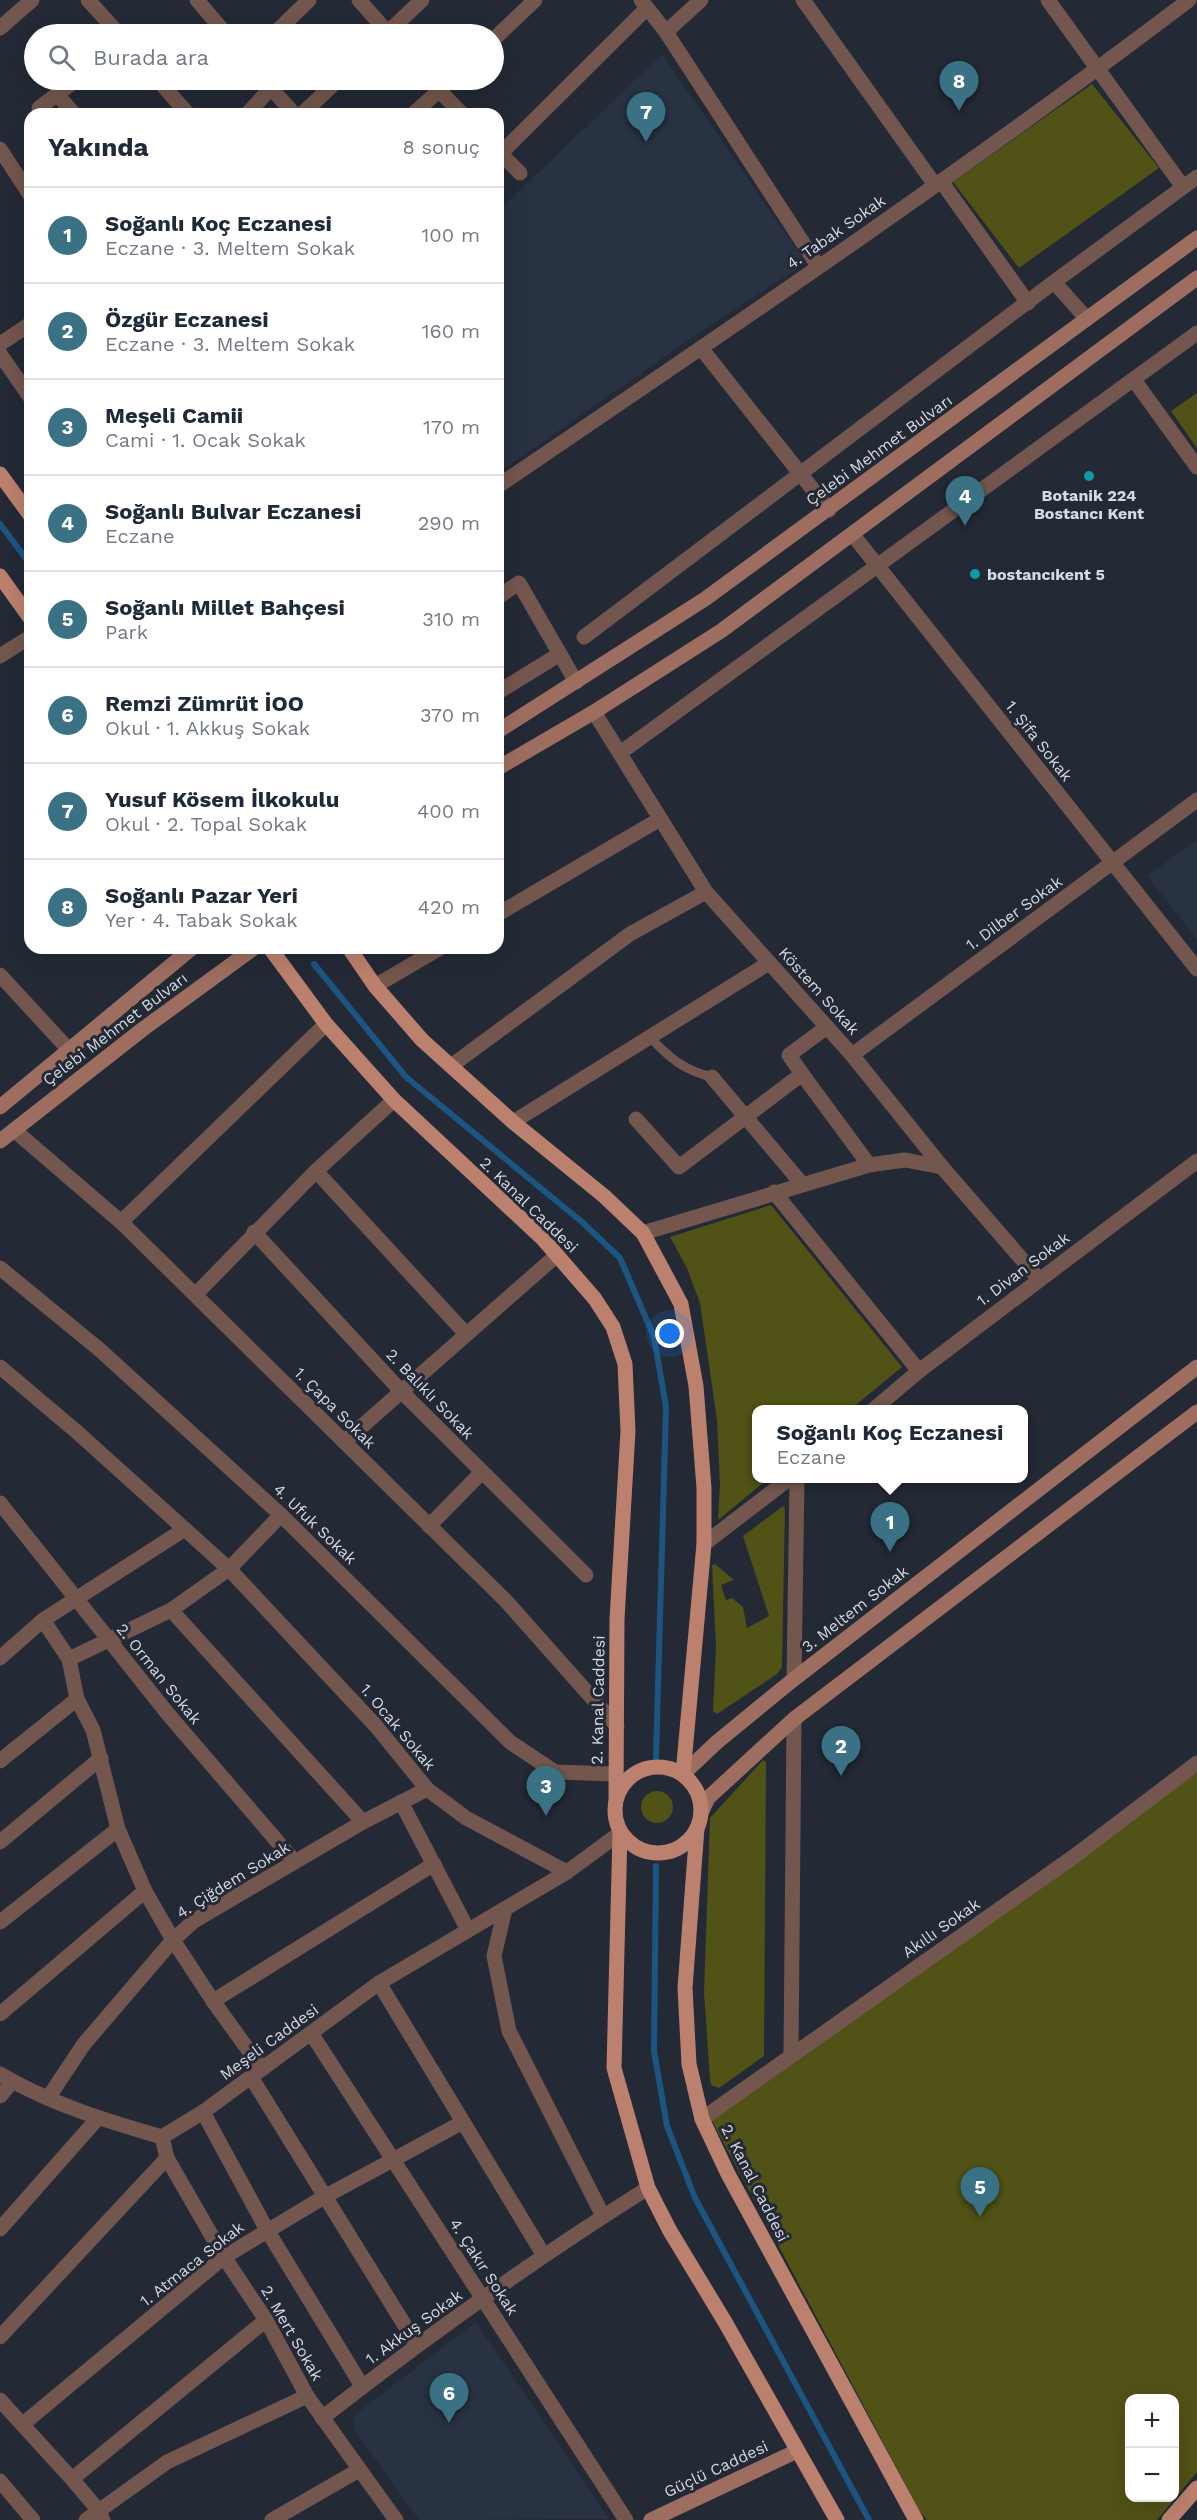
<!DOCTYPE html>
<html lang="tr">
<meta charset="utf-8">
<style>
body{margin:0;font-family:"Work Sans",sans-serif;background:#f2f2f3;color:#1f2937}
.controls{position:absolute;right:18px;bottom:18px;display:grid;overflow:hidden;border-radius:12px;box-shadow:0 6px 24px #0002}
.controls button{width:54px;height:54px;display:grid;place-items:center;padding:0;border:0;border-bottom:2px solid #e0e1e3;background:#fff;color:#1f2937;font:30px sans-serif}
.you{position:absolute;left:670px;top:1334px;width:21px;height:21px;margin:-15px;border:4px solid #fff;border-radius:50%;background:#1a73e8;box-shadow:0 0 0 9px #1a73e833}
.badge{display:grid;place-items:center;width:39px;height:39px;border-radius:50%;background:#3a7185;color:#fff;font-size:20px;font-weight:700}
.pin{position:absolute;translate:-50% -50px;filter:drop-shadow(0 2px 3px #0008)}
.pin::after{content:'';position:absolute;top:32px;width:21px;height:18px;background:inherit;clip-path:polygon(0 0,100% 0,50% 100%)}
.popup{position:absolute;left:752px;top:1405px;width:276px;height:78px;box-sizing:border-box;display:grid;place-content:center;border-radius:12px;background:#fff;filter:drop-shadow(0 2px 4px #0005);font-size:20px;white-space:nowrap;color:#747a83}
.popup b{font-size:22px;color:#1f2937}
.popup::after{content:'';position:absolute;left:50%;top:100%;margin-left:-12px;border:12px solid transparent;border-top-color:#fff}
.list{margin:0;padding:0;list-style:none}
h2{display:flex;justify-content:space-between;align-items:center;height:78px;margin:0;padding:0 24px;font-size:26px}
h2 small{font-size:20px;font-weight:400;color:#747a83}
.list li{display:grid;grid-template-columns:39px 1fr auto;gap:18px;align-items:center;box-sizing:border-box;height:96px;padding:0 24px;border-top:2px solid #e0e1e3}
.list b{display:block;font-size:22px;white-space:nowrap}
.list p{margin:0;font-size:20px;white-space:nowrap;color:#747a83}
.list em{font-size:20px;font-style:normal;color:#747a83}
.icon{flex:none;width:33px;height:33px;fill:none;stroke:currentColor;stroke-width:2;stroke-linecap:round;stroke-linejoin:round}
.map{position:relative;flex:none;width:1197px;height:2520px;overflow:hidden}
.search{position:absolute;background:#fff;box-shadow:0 6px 24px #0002;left:24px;top:24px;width:480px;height:66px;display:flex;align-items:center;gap:15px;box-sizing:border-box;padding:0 21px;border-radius:33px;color:#747a83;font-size:22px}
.panel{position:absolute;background:#fff;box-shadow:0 6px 24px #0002;left:24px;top:108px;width:480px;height:846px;border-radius:18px}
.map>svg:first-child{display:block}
.built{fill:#283243}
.green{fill:#505216;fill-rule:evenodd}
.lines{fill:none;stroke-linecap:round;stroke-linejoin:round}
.stream{stroke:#1c5581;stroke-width:6}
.lane{stroke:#73564d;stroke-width:9}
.street{stroke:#73564d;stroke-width:15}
.secondary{stroke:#9d6e60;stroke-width:15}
.primary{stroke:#bc816e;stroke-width:15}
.culture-dot{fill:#0f9aa8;stroke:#232935;stroke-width:2}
.labels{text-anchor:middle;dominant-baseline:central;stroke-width:6;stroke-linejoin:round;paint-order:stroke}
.street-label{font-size:16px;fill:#d5d9e1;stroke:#232935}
.poi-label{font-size:16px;font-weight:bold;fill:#d5d9e1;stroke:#232935}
</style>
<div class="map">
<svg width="1197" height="2520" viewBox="0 0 1197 2520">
<rect width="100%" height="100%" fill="#232935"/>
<g class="built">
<path d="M662,54L806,263L693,337L498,473V211Z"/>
<path d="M1197,840V939L1147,876Z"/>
<path d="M476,2322L609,2519L419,2520L355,2431L354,2415Z"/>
</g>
<g class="green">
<path d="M1092,84L1159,168L1019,268L953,182Z"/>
<path d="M1197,393V448L1171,411Z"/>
<path d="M771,1205L902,1367L851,1409L756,1410V1478L768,1479L718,1520L720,1485L717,1420L700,1303L687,1268L670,1237Z"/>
<path d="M783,1506L785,1510L782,1667L777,1674L717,1714L713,1711L716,1647L712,1565L715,1564L734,1580L721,1585L726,1600L732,1598L743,1607L747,1628L769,1616L743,1536Z"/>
<path d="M763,1760L766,1762L764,2056L719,2088L711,2085L710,2079L704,1993L710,1818Z"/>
<path d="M1197,1762V2472L1157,2520H927L919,2510L711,2119ZM1130,2398H1174V2498H1130Z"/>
<circle cx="657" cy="1807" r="16"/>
</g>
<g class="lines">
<g class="stream">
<path d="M0,524L30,564"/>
<path d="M314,964L406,1077L582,1222L620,1258L654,1337L666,1407L656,1757"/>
<path d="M656,1866L654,2051L667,2126L695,2198L869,2520"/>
</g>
<path class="lane" d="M650,1037C668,1057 685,1071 712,1077"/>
<g class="street">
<path d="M88,0L119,34"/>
<path d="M197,0L226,34"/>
<path d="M359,0L389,34"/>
<path d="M641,0L666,32L818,266"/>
<path d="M803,0L935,185"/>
<path d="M1048,0L1183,187"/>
<path d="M0,28L32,0"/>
<path d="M666,32L701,0"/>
<path d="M274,34L309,0"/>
<path d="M386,34L422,0"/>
<path d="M494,39L535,0"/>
<path d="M158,80L188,114"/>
<path d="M264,80L294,114"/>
<path d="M429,80L462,114"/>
<path d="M57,94L74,114"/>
<path d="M39,108L76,80"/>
<path d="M247,114L271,88"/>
<path d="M302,114L338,80"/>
<path d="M413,114L451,80"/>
<path d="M0,149L30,195"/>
<path d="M498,151L520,173"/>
<path d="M498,156L646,9"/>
<path d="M941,181L1028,303"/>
<path d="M1054,282L1087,319"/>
<path d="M0,344L30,324"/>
<path d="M701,348L829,510"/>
<path d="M0,354L30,397"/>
<path d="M1134,380L1197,467"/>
<path d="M498,486C731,328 965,170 1189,0"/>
<path d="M853,535L1197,969"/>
<path d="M498,597L519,583L576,682"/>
<path d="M584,637L1054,282L1197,177"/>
<path d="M0,656L30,637"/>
<path d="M498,692L560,654"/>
<path d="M594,712L706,892L852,1055L942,1167L1039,1279"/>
<path d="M620,753L1197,333"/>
<path d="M498,914L660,819"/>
<path d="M0,975L70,1051"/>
<path d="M375,986L440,948"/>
<path d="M852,1055L1197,800"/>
<path d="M451,1066L630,934L706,892"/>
<path d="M802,1074L789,1055L827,1027"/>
<path d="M712,1077L802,1184"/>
<path d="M636,1119L679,1167L802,1074L869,1165"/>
<path d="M513,1122L769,963"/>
<path d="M14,1130L121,1222L506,1601L617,1726"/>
<path d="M316,1171L466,1334"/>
<path d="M774,1192L919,1371"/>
<path d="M121,1222L326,1024"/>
<path d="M254,1232L401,1391L586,1575"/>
<path d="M643,1233L869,1165L905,1160L942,1167"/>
<path d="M0,1268L100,1350L281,1515L510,1742L555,1772L615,1774"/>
<path d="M195,1295L316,1171L394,1100"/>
<path d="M0,1367L77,1432L229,1569L376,1726L427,1789L466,1818L567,1872"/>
<path d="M873,1410L919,1371L1197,1161"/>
<path d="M344,1442L557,1255"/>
<path d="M0,1503L168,1714L295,1862"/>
<path d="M429,1526L482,1472"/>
<path d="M704,1544L790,1478"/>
<path d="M171,1610L363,1822"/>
<path d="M43,1620L69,1659L77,1699L93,1730L118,1829L145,1891L173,1940L213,2001L262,2069"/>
<path d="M0,1658L43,1620L185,1529"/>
<path d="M69,1659L171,1610L229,1569L281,1515"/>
<path d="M794,1679L797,1478"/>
<path d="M0,1761L77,1699"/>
<path d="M401,1802L468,1930"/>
<path d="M0,1842L101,1758"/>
<path d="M505,1909L494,1956L509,2031L603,2216"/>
<path d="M0,1922L118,1829"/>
<path d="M379,1983L543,2254"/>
<path d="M213,2001L434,1864"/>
<path d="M0,2014L145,1891"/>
<path d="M311,2033L626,2520"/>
<path d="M791,2055L794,1719"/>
<path d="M0,2074C50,2104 107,2121 162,2137"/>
<path d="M251,2077L417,2345"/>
<path d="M0,2096L12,2082"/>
<path d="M48,2098L84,2044L173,1940L194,1921L363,1822L427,1789"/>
<path d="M203,2112L267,2230L362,2386"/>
<path d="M702,2119L1076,1855L1197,1763"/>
<path d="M167,2158L224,2257L266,2320L307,2396L396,2520"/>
<path d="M0,2229L98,2118"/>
<path d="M0,2337L167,2158L162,2137L203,2112L379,1983L567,1872L620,1833"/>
<path d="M0,2400L72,2479L99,2511L103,2520"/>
<path d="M322,2418C427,2336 535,2259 648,2188"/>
<path d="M23,2424L224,2257L324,2197L463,2122"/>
<path d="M72,2479L266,2320"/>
<path d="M0,2481L33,2520"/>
<path d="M86,2520L167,2462L307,2396"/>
<path d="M272,2520L359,2470"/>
</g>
<g class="secondary">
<path d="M498,731L705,599L1197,238"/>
<path d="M498,768L594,712L721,631L1197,278"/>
<path d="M0,1107L192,948"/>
<path d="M0,1141L143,1029L254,948"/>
<path d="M683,1774L717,1742L794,1679L1197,1367"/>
<path d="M701,1813L708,1798L794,1719L1197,1412"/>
<path d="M651,2520L797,2451"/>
</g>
<g class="primary">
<path d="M0,474L30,515"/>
<path d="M0,576L30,618"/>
<path d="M270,948L326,1024L394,1100L543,1239L595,1299L613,1327L625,1364L628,1431L617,1619L616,1797"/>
<path d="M349,948L375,986L422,1040L513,1122L604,1196L643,1233L681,1304L696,1386L704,1488V1544L683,1774"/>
<circle cx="658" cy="1810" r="43"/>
<path d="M697,1828L685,1988L689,2064L702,2119L728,2174L916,2520"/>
<path d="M620,1833L614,2068L648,2188L670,2231L725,2322L837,2520"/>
<path d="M1169,2520L1197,2488"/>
</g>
</g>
<g class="culture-dot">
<circle cx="1089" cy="476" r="6"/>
<circle cx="975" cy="574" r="6"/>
</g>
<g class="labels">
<g class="street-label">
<text transform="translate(836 232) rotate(-35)">4. Tabak Sokak</text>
<text transform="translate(879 450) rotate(-36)">Çelebi Mehmet Bulvarı</text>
<text transform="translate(1039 741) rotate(52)">1. Şifa Sokak</text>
<text transform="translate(1014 913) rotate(-36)">1. Dilber Sokak</text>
<text transform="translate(819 991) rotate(48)">Köstem Sokak</text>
<text transform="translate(115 1029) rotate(-37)">Çelebi Mehmet Bulvarı</text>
<text transform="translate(529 1205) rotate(44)">2. Kanal Caddesi</text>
<text transform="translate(1023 1269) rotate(-37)">1. Divan Sokak</text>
<text transform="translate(430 1394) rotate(46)">2. Balıklı Sokak</text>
<text transform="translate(335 1408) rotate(45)">1. Çapa Sokak</text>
<text transform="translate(315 1524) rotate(44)">4. Ufuk Sokak</text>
<text transform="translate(855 1609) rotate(-38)">3. Meltem Sokak</text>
<text transform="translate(159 1674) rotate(51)">2. Orman Sokak</text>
<text transform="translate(598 1700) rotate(-89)">2. Kanal Caddesi</text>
<text transform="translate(398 1727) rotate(50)">1. Ocak Sokak</text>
<text transform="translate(233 1880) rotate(-32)">4. Çiğdem Sokak</text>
<text transform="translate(941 1928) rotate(-35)">Akıllı Sokak</text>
<text transform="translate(269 2042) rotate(-36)">Meşeli Caddesi</text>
<text transform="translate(755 2183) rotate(63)">2. Kanal Caddesi</text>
<text transform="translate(192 2264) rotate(-38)">1. Atmaca Sokak</text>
<text transform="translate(484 2267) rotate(57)">4. Çakır Sokak</text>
<text transform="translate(414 2327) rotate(-36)">1. Akkuş Sokak</text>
<text transform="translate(292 2333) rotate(60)">2. Mert Sokak</text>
<text transform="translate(716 2469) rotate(-25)">Güçlü Caddesi</text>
</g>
<g class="poi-label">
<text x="1089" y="495">Botanik 224<tspan x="1089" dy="18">Bostancı Kent</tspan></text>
<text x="987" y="574" text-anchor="start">bostancıkent 5</text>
</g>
</g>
</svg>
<div class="controls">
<button>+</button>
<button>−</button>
</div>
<div class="you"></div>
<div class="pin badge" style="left:890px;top:1552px">1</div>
<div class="popup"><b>Soğanlı Koç Eczanesi</b>Eczane</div>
<div class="pin badge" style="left:841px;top:1776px">2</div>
<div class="pin badge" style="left:546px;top:1816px">3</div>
<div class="pin badge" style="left:965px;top:526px">4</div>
<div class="pin badge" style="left:980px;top:2217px">5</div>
<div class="pin badge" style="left:449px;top:2423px">6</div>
<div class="pin badge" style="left:646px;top:142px">7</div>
<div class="pin badge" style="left:959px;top:111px">8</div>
<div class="search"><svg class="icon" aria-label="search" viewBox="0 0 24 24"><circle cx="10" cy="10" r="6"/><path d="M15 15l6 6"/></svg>Burada ara</div>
<section class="panel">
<h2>Yakında<small>8 sonuç</small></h2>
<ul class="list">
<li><span class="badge">1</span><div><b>Soğanlı Koç Eczanesi</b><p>Eczane · 3. Meltem Sokak</p></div><em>100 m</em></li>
<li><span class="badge">2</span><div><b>Özgür Eczanesi</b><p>Eczane · 3. Meltem Sokak</p></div><em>160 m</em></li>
<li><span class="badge">3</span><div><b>Meşeli Camii</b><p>Cami · 1. Ocak Sokak</p></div><em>170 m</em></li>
<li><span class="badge">4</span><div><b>Soğanlı Bulvar Eczanesi</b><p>Eczane</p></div><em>290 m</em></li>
<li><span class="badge">5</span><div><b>Soğanlı Millet Bahçesi</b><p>Park</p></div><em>310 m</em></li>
<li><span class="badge">6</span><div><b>Remzi Zümrüt İOO</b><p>Okul · 1. Akkuş Sokak</p></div><em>370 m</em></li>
<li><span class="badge">7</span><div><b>Yusuf Kösem İlkokulu</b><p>Okul · 2. Topal Sokak</p></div><em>400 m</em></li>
<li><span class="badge">8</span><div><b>Soğanlı Pazar Yeri</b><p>Yer · 4. Tabak Sokak</p></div><em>420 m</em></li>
</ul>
</section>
</div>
